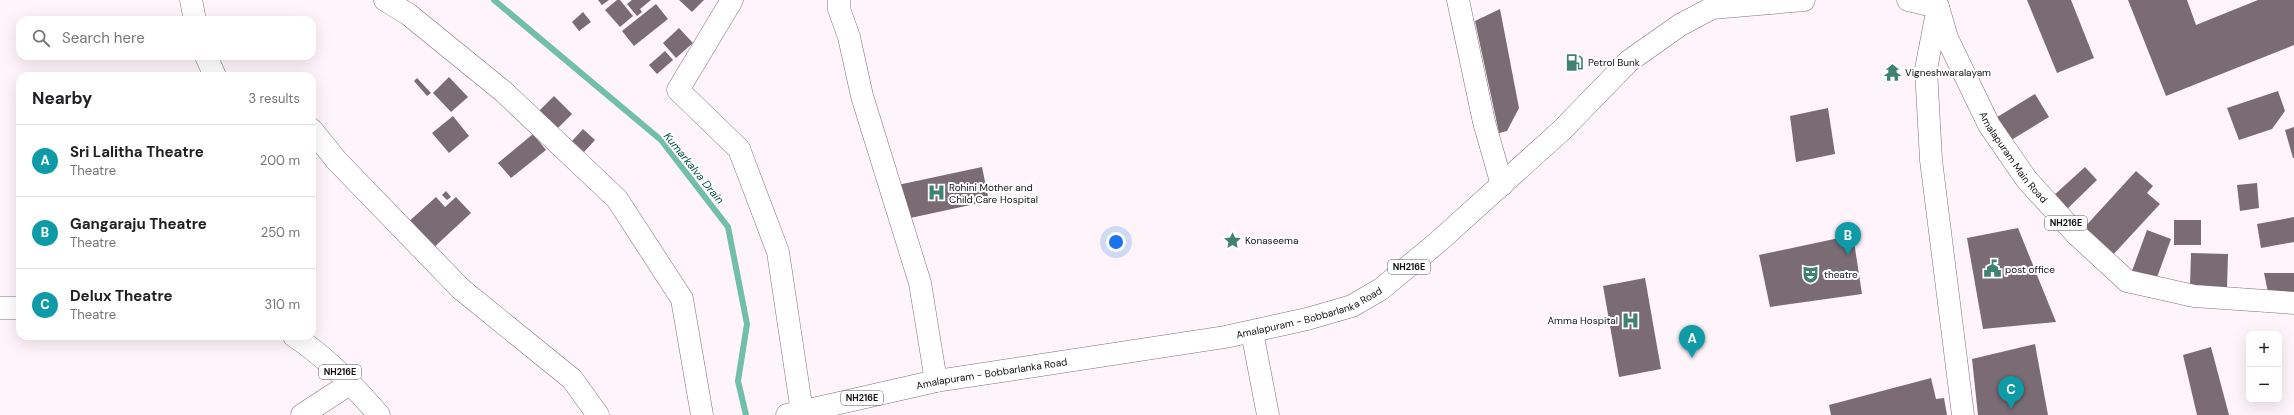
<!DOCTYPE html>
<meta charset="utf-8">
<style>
body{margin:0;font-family:"DM Sans",sans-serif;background:#f2f2f2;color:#202124}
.controls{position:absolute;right:12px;bottom:12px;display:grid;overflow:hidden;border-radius:8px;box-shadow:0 4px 16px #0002}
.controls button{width:36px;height:36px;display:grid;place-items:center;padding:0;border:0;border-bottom:1px solid #e0e0e0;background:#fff;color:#202124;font:20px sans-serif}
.you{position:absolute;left:1116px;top:242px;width:14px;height:14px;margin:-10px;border:3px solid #fff;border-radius:50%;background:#1a73e8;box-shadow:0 0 0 6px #1a73e833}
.badge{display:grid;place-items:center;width:26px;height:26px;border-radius:50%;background:#0f766e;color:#fff;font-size:13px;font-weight:700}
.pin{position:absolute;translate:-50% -33px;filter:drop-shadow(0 1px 2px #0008)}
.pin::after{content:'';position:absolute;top:21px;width:14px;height:12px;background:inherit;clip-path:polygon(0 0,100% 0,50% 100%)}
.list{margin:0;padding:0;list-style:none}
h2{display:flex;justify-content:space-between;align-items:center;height:52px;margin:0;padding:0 16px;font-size:17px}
h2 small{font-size:13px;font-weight:400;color:#757577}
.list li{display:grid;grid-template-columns:26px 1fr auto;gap:12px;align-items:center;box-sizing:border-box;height:72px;padding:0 16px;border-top:1px solid #e0e0e0}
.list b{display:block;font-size:15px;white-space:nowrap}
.list p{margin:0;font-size:13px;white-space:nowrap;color:#757577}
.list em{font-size:13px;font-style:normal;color:#757577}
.icon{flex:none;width:22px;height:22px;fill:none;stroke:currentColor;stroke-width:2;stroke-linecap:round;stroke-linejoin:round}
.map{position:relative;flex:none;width:2294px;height:415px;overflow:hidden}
.search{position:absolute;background:#fff;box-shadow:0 4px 16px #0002;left:16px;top:16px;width:300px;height:44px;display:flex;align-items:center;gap:10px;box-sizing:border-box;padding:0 14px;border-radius:12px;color:#757577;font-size:15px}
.panel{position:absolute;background:#fff;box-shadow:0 4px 16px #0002;left:16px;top:72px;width:300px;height:268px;border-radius:12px}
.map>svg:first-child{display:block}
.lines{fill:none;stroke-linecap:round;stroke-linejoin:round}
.stream{stroke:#71beaa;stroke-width:6}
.building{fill:#7b6c74}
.minor-casing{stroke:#807179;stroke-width:23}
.trunk-casing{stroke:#807179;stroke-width:23}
.minor{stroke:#fff;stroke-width:22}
.trunk{stroke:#fff;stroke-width:22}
.labels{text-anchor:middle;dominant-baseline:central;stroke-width:4;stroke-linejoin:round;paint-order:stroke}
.shield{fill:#fff;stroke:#5b575a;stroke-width:1}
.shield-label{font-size:9px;font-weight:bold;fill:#150f13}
.poi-label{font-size:10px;fill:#150f13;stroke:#fff;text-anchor:start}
.street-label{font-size:10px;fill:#150f13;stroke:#fff}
.water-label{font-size:11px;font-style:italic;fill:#0e5144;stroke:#fff}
</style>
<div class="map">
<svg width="2294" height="415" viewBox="0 0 2294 415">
<rect width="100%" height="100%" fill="#fef4f9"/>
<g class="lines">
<path class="stream" d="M494,0L661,140L728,227L747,324L738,381L746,415"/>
</g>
<g class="building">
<path d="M598,0H609L602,5Z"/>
<path d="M617,0H620L633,16L620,27L605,10Z"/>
<path d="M632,0H651L640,9L642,12L637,16L627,4Z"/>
<path d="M679,0H704L692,12Z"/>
<path d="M2027,0H2071L2094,58L2057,73Z"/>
<path d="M2128,0H2187L2196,25L2258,0H2294V45L2166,96Z"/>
<path d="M656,4L668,19L634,46L622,31Z"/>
<path d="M1500,9L1519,108L1507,131L1499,133L1475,21Z"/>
<path d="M583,12L591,22L579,31L572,22Z"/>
<path d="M679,28L693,43L676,58L663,43Z"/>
<path d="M665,51L673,60L657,74L649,65Z"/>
<path d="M449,77L468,97L451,112L433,93Z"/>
<path d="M417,78L431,93L427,96L414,81Z"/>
<path d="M2278,91L2285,111L2272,129L2239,140L2227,108Z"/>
<path d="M2035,94L2049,117L2008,142L1994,119Z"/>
<path d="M554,96L572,114L557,129L539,111Z"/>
<path d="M1828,108L1835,154L1796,162L1790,116Z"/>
<path d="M453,116L469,136L449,153L432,133Z"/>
<path d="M2294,127V158H2293L2285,130Z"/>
<path d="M583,129L595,140L584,152L572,141Z"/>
<path d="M533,134L546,150L511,178L498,163Z"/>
<path d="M982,167L989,201L901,220L893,186Z"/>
<path d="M2085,167L2097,180L2065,211L2052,197Z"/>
<path d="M2136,171L2153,186L2147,193L2160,204L2111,257L2082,230Z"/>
<path d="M2257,183L2259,208L2240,211L2237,185Z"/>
<path d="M446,191L451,197L447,200L442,195Z"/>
<path d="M436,197L445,207L456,197L471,213L430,251L406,224Z"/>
<path d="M2294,217V242L2261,248L2257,224Z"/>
<rect x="2174" y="220" width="27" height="25"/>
<path d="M2018,228L2056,322L1983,329L1967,238Z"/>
<path d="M2147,230L2171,239L2156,280L2132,271Z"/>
<path d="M1853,235L1862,294L1770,307L1759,255Z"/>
<path d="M2191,253L2228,254L2227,288L2190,287Z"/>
<path d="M2264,273H2294V297H2269Z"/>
<path d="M1645,278L1661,369L1619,377L1603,286Z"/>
<path d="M2035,344L2048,415H1978L1972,359Z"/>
<path d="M2211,347L2229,415H2197L2183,355Z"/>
<path d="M1931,378L1936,399L1944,398L1947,415H1831L1829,405Z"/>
</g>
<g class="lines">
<defs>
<g id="minor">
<path d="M191,0L195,20"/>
<path d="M385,0L408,14L504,92L617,199L682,299L702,415"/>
<path d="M732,0L678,90L739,149L778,252L802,412"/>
<path d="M839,0V9L849,37L862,96L920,283L936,381"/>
<path d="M1458,0L1484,122L1502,185"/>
<path d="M1938,7L1926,69L1931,160L1963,415"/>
<path d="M206,56L215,76"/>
<path d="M312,130L337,161L461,289L572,379L598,415"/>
<path d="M1252,332L1268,415"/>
<path d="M302,415L351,383"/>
</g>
<g id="trunk">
<path id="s1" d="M1908,0L1938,7L1947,38L1989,125L2027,180L2077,235L2127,281L2194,296L2294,303"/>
<path d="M0,308H20"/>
<path d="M294,336C327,358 353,385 379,415"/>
<path id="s2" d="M787,415L936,381L1225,337L1307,319L1352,306L1381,289L1438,242L1562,130L1629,61L1680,25L1712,8L1804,0"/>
</g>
</defs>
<use href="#minor" class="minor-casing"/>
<use href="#trunk" class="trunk-casing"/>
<use href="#minor" class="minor"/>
<use href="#trunk" class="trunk"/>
</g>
<defs>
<symbol id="fuel-bare" viewBox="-9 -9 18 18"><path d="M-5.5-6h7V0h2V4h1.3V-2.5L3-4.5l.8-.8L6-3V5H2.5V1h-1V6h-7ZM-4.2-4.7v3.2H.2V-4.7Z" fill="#408272" stroke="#fff" stroke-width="2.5" paint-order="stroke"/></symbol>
<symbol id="temple-bare" viewBox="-9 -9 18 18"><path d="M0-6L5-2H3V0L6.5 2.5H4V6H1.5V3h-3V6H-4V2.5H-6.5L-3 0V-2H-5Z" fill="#408272" stroke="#fff" stroke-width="2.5" paint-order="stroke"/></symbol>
<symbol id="hospital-bare" viewBox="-9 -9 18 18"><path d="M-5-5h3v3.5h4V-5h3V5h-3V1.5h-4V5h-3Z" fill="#408272" stroke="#fff" stroke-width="2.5" paint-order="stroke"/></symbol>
<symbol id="sight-bare" viewBox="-9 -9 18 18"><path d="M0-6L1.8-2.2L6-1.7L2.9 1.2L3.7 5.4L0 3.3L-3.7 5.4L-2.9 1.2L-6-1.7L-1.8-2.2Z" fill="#408272" stroke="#fff" stroke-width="2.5" paint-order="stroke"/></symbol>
<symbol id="civic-bare" viewBox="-9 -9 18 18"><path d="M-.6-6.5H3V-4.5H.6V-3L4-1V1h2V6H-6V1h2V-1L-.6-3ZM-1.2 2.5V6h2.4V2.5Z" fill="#408272" stroke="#fff" stroke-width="2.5" paint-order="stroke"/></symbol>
<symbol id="theatre-bare" viewBox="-9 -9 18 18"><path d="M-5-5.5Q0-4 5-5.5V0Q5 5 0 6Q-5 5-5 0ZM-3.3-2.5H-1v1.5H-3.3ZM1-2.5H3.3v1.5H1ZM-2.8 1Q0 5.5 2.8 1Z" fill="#408272" stroke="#fff" stroke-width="2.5" paint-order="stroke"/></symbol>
</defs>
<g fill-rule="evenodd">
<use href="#fuel-bare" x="1562" y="50" width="25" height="25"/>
<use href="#temple-bare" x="1880" y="60" width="25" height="25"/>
<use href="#hospital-bare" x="924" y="180" width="25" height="25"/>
<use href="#sight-bare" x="1220" y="228" width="25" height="25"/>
<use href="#civic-bare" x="1980" y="256" width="25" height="25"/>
<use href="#theatre-bare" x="1798" y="262" width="25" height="25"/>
<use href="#hospital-bare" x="1618" y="308" width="25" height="25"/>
</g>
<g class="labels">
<g class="shield">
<rect x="2045" y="216" width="42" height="14" rx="3"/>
<rect x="1388" y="260" width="42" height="14" rx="3"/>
<rect x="319" y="365" width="42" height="14" rx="3"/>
<rect x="841" y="391" width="42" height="14" rx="3"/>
</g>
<g class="shield-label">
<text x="2066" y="223">NH216E</text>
<text x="1409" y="267">NH216E</text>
<text x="340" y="372">NH216E</text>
<text x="862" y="398">NH216E</text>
</g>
<g class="poi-label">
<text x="1588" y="62">Petrol Bunk</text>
<text x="1905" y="72">Vigneshwaralayam</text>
<text x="949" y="187">Rohini Mother and<tspan x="949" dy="12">Child Care Hospital</tspan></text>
<text x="1245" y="240">Konaseema</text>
<text x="2005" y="269">post office</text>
<text x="1824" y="274">theatre</text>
<text x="1618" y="320" text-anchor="end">Amma Hospital</text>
</g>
<g class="street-label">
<text stroke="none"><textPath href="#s1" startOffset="200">Amalapuram Main Road</textPath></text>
<text stroke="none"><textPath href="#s2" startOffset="533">Amalapuram - Bobbarlanka Road</textPath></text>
<text stroke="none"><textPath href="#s2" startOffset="209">Amalapuram - Bobbarlanka Road</textPath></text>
</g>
<g class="water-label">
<text transform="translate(694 168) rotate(51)">Kumarkalva Drain</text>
</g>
</g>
</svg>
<div class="controls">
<button>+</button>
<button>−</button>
</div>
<div class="you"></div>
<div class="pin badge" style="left:1692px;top:358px;background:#0f9aa8">A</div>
<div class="pin badge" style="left:1848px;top:255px;background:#0f9aa8">B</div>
<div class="pin badge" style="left:2011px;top:409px;background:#0f9aa8">C</div>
<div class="search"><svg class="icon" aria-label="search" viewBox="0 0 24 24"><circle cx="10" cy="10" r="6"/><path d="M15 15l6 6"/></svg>Search here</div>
<section class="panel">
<h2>Nearby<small>3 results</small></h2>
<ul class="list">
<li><span class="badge" style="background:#0f9aa8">A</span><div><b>Sri Lalitha Theatre</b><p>Theatre</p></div><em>200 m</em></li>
<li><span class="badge" style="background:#0f9aa8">B</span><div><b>Gangaraju Theatre</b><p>Theatre</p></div><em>250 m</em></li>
<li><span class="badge" style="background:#0f9aa8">C</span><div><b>Delux Theatre</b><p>Theatre</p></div><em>310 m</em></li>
</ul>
</section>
</div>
